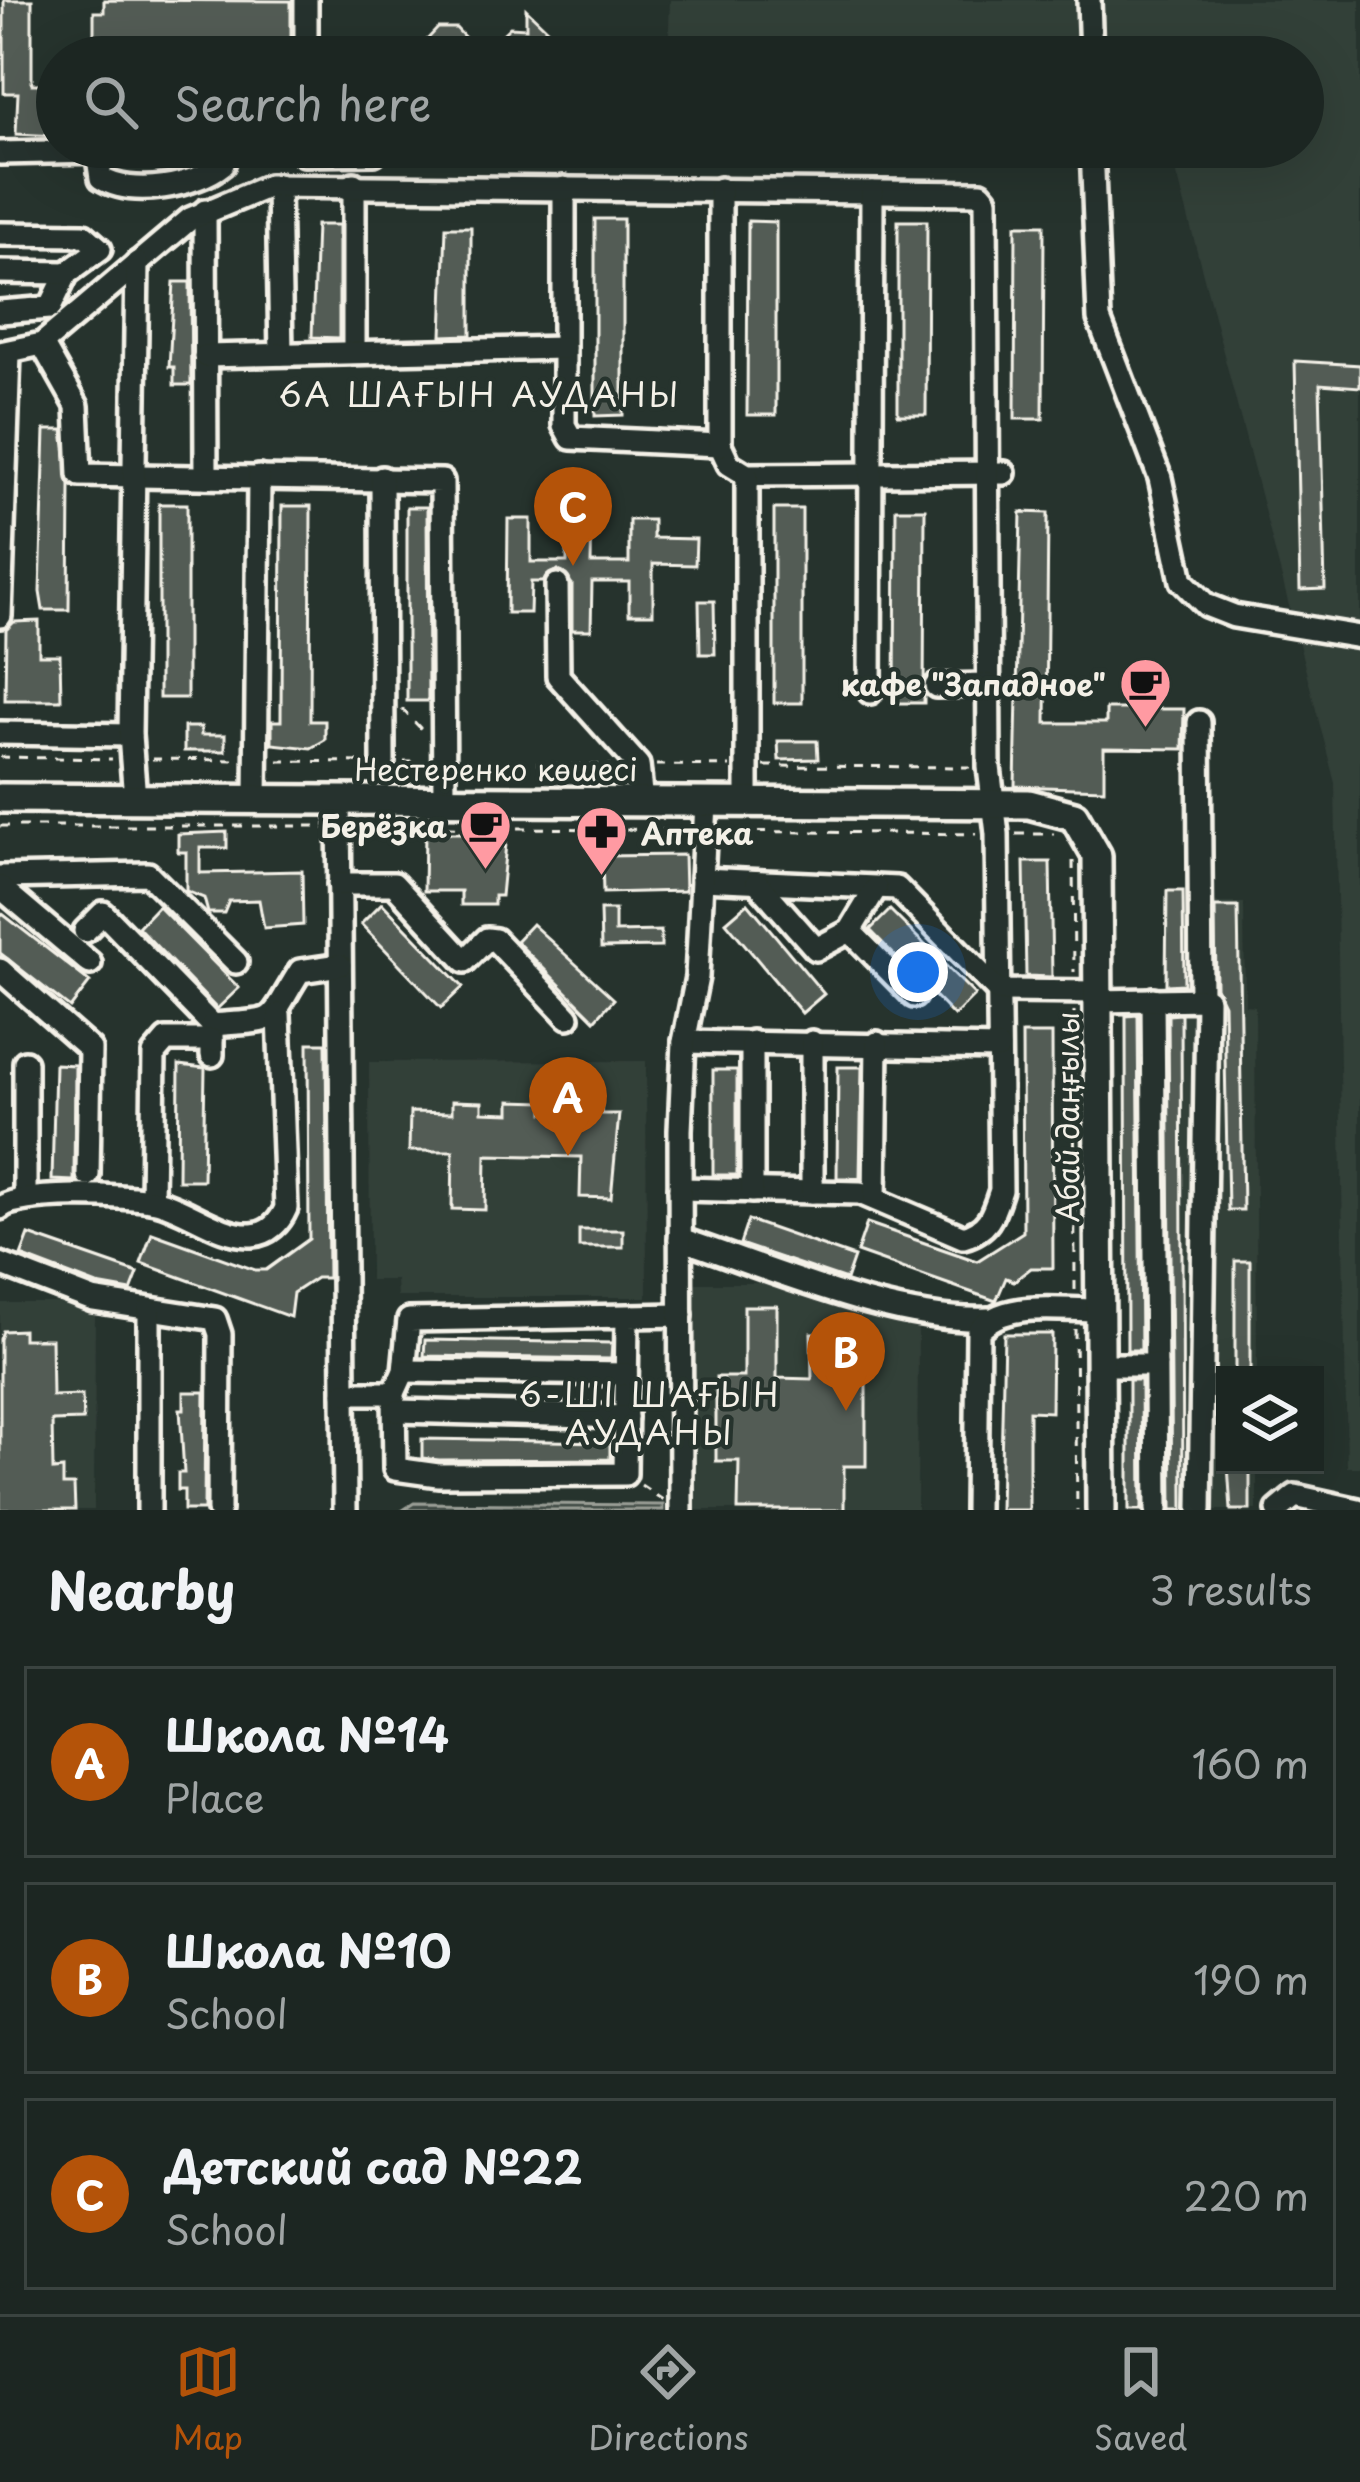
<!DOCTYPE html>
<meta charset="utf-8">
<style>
body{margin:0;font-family:"Playpen Sans",sans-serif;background:#29322f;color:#f1f3f6}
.controls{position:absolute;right:36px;bottom:36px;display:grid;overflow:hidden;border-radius:0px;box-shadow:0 12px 48px #0002}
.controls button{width:108px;height:108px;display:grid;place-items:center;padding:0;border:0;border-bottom:3px solid #3a4340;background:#1c2622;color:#f1f3f6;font:60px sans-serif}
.you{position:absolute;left:918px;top:972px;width:42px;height:42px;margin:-30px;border:9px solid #fff;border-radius:50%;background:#1a73e8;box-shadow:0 0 0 18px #1a73e833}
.badge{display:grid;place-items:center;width:78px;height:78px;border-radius:50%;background:#b45309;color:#fff;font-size:39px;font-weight:700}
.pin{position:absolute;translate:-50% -99px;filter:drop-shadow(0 3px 6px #0008)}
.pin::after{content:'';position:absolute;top:63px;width:42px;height:36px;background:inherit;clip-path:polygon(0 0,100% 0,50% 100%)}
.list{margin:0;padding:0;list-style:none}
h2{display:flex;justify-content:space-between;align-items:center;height:156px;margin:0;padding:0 48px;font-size:51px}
h2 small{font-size:39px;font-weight:400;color:#a0a5a5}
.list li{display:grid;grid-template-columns:78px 1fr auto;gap:36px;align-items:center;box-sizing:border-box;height:192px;margin:0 24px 24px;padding:0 24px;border:3px solid #3a4340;border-radius:0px}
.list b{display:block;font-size:45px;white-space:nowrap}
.list p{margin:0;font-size:39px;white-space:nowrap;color:#a0a5a5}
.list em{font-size:39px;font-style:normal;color:#a0a5a5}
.icon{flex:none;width:66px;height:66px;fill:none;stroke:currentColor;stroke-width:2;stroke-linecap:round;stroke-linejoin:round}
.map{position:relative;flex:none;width:1360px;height:1510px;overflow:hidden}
.search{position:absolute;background:#1c2622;box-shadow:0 12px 48px #0002;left:36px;right:36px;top:36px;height:132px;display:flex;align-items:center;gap:30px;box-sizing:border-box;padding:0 42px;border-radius:66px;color:#a0a5a5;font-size:45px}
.sheet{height:804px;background:#1c2622}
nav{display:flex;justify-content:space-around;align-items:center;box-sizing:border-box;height:168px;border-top:3px solid #3a4340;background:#1c2622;font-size:33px;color:#a0a5a5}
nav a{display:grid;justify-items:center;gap:6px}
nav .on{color:#b45309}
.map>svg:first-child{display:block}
.built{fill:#333f39}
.green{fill:#414b45;stroke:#9a9e96;stroke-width:3}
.building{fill:#525c55;stroke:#f4f1e8;stroke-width:3}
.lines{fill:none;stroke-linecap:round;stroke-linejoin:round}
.minor-casing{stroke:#f4f1e8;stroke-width:30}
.major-casing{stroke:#f4f1e8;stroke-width:36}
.path{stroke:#f4f1e8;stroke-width:3;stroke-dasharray:9 9;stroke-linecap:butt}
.minor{stroke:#26332d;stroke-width:21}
.major{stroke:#26332d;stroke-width:27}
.labels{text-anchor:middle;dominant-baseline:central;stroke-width:9;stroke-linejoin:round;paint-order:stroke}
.poi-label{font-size:30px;font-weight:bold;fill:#f4f1e8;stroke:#26332d;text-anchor:end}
.street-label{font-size:30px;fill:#f4f1e8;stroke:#26332d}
.neighbourhood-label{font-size:33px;letter-spacing:3px;fill:#f4f1e8;stroke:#26332d}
</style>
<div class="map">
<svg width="1360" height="1510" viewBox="0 0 1360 1510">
<rect width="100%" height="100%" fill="#26332d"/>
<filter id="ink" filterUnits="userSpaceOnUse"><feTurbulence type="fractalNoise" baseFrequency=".00833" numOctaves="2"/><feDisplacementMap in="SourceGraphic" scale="24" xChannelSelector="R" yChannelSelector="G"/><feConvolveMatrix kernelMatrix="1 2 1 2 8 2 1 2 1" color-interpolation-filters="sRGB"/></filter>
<g filter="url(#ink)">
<g class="built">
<path d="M670,0H1360V1467H1347L1335,783L1170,147H1303V57H668Z"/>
<path d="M1192,903H1244L1245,1005L1255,1006L1257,1375H1225V1465H1257V1510H1127L1124,1012L1192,1011Z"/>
<path d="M646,1061L647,1297H397L396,1280H370L369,1062Z"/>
<path d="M692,1283H791L836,1309L909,1319L918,1329L917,1510H691Z"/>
<path d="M0,1303H95L94,1510H0Z"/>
</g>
<path class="green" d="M414,1503L663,1505V1510H403Z"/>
<g class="building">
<path d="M4,0H32V84H57V136L16,134L18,93H4Z"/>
<path d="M104,0L291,1V57H103L94,54V12H104Z"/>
<path d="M526,9L547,29L537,39L542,57H422V45L438,28H456L481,55L510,27L526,28Z"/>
<path d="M112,147H212L210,154L187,166H114Z"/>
<path d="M595,219H623V415L595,416Z"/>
<path d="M748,221L776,222V415H747Z"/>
<path d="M898,221H927L926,415H898Z"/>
<path d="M316,225H339V338L312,337Z"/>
<path d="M1016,225H1044L1043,419H1015Z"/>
<path d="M446,227H471V335L442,336Z"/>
<path d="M174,282H190L191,385H174V367H169Z"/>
<path d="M1295,361L1360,365V387L1320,384L1325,589L1300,590Z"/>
<path d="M45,430H63L70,486L69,610H43L40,592Z"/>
<rect x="159" y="504" width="28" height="194"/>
<path d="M282,506H311L310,721H325V740L311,748L272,744V721H281Z"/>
<path d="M407,507H427L428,701H407Z"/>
<rect x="774" y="509" width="28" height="194"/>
<path d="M896,509H925L924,703H895Z"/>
<path d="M1021,512L1048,513L1046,723H1106V709H1184L1183,749L1104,748V789L1015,786Z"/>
<path d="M567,513H592L591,563H629V520H653V538L696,539L695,565L653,564V614H629V582H592L591,630H572V584L558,570L543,582H531L530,613H507L508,519H531V562H567Z"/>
<path d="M699,601H714L715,654H700Z"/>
<path d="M39,621V655H60L61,700H5L6,630L14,622Z"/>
<path d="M184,727H201V735H225V751H184Z"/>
<path d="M778,741H817L818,759L779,760Z"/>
<path d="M227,832V848H200V873L302,871L303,925L264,928L259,900L229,901L224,913H208L204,898L186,891V852H178V834Z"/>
<path d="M425,833H507L501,896H494V905H461V891H424Z"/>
<path d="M684,855L685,891L603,893L602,856Z"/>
<path d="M1024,862H1050L1052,977L1026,976Z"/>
<path d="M1167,891H1183L1184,984L1166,985Z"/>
<path d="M382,903L463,987L441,1008L361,924Z"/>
<path d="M748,903L824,994L802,1013L726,922Z"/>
<path d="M158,906L239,988L217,1009L138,927Z"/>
<path d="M1215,907H1238L1243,1210H1228L1224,1004L1216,987Z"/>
<path d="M600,910H615V932L661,931V947L601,948Z"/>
<path d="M890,910L975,995L954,1016L870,930Z"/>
<path d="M0,912L90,982L70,1008L0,953Z"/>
<path d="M532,924L614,999L595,1020L516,941Z"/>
<path d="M1181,1014L1183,1510H1172L1168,1015Z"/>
<path d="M1138,1015L1141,1350H1127L1126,1016Z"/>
<path d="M1022,1034H1052L1053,1268H1031L1014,1281L1006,1278L996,1301L857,1252L867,1223L977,1261L1023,1232Z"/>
<path d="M308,1043H326L328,1278H316L293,1293L290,1317L141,1263L152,1233L255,1270H266L309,1239Z"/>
<path d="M55,1064L75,1065L74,1181L52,1180Z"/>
<path d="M179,1065L205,1068L203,1180H178Z"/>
<path d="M838,1067H862L860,1178H837Z"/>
<rect x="713" y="1070" width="24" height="105"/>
<path d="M452,1101L482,1102V1112L510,1113V1101L544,1102V1113L573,1114V1102H602L601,1114H619L611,1198L580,1197L581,1157L486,1155L485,1210L452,1209L453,1151H409L410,1112L452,1113Z"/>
<path d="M748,1220L854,1257L846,1280L740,1244Z"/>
<rect x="579" y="1230" width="44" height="17"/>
<path d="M29,1235L138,1273L131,1291L97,1285L21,1256Z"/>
<rect x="1235" y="1261" width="15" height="114"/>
<path d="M744,1306H777V1378L812,1379L811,1333H826L827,1379H866V1466H844V1510H738L739,1461H716V1377H744Z"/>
<path d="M23,1330V1339H51L52,1396L82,1395L83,1420L52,1421L53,1470L63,1469V1485H74L75,1510H0V1339L3,1331Z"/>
<path d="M1004,1334H1052L1051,1412L1029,1411V1510H1000Z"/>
<path d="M425,1340L612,1343L611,1359L424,1356Z"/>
<path d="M1129,1380H1141L1142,1510H1129Z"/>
<path d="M184,1392H205L204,1510H184V1490H178V1473H184L180,1409H184Z"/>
<path d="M422,1439L610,1442V1459L439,1460L422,1458Z"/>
<path d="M1228,1465H1250V1510H1231Z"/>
</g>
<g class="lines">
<defs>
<g id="minor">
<path d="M306,0V57"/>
<path d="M1089,0L1091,57"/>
<path d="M305,147L304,154L374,153"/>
<path d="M1092,147L1099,319L1160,478L1182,581L1206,605L1234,616L1360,637"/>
<path d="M0,153L97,151L101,178C132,198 196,186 223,164L228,147"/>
<path d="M278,185L281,354"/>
<path d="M564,188V425L571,438L720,445L729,464L747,475L1004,473"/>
<path d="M205,211L206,477"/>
<path d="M0,234L84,235L100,249L67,273L50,308L0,312"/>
<path d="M0,272L67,273"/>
<path d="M42,344L77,406L80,475L442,481L444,801"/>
<path d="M354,352V184"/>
<path d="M0,353L42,344L190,219L269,186L981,193L986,199L989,767L997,834L1001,1190C993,1215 989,1230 963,1237L860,1193L680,1189"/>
<path d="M205,356L564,348"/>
<path d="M720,445V189"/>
<path d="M747,475V803"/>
<path d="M382,478L383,762"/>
<path d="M557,585L558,676L638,765L642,802"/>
<path d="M0,616L9,353"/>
<path d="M936,686L989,685"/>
<path d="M870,692L872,192"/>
<path d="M1199,722L1201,999"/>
<path d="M0,733L130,735"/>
<path d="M135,799L130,735L137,263"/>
<path d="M256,800L259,477"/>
<path d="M339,800L345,1510"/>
<path d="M0,877L148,874L236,962"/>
<path d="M702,879L897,888L998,991L1098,992"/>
<path d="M757,882L816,949L850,931L876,888"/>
<path d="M339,884H394L465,961L487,939L495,940L568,1017"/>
<path d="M0,887L90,963"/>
<path d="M85,931L103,913L212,1025V1055"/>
<path d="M850,931L914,996"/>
<path d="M0,970L90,1049L88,1175"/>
<path d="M1153,999L1157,1510"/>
<path d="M1098,1001L1207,999L1200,1510"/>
<path d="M212,1025C283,1019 264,1028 300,971L340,965"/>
<path d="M684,1042L999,1048"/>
<path d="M752,1042V1191"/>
<path d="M812,1192V1042"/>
<path d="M25,1197V1062"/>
<path d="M875,1199L877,1043"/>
<path d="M152,1200L154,1054L166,1040H212"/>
<path d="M0,1208C17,1191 129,1195 156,1201C187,1208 220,1237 252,1235C269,1234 280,1222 286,1208L279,1014"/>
<path d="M680,1239C771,1269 893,1323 988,1319"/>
<path d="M0,1264L93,1300L215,1319L220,1334L219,1510"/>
<path d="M149,1310V1510"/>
<path d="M627,1319L625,1474L438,1475L395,1469L394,1393L404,1371L409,1320L681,1315"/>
<path d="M1100,1365H1156"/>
<path d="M404,1371L626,1374"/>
<path d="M344,1393H394"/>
<path d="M398,1411L626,1417"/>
<path d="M681,1510L680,1130L684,1042L697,977L706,803"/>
<path d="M976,1510L978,1331C1005,1299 1061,1311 1100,1310"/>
<path d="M1278,1510L1295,1496L1358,1510"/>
</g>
<path id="major" d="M0,798L1029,804L1074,816L1097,856L1101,1510"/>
</defs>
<use href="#minor" class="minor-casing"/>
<use href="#major" class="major-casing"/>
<g class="path">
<path d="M402,709L424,732"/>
<path d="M0,757L112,759"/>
<path d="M152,759L238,760"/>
<path d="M278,761L364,762"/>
<path d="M404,762H424"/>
<path d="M464,763L610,765"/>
<path d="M656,765L730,766"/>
<path d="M764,766L970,767"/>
<path d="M0,826H322"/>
<path d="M356,826L688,830"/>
<path d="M722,831L976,834"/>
<path d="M1016,834H1054"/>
<path d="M1073,861L1074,972"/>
<path d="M1074,1011L1075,1290"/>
<path d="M1075,1329L1077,1510"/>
<path d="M641,1485L663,1500"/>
</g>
<use href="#minor" class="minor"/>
<use href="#major" class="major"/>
</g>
</g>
<defs>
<symbol id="cafe-pin" viewBox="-11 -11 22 30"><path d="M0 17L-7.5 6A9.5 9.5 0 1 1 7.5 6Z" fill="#ff9aa2" stroke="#26332d"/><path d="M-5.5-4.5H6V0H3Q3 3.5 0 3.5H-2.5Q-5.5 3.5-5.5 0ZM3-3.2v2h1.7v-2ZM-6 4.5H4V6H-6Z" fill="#111"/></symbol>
<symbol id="pharmacy-pin" viewBox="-11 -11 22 30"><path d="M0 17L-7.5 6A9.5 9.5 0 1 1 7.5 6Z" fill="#ff9aa2" stroke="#26332d"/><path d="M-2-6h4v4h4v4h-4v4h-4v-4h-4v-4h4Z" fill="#111"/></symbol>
</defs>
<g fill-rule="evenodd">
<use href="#cafe-pin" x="1116" y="654" width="59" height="81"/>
<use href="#cafe-pin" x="456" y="796" width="59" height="81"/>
<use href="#pharmacy-pin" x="572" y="802" width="59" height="81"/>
</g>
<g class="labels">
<g class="poi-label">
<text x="1106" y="683">кафе "Западное"</text>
<text x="447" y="825">Берёзка</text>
<text x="641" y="832" text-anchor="start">Аптека</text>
</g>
<g class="street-label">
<text x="496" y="768">Нестеренко көшесі</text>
<text transform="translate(1066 1117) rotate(-90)">Абай даңғылы</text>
</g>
<g class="neighbourhood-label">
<text x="480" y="393">6А ШАҒЫН АУДАНЫ</text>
<text x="650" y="1393">6-ШІ ШАҒЫН<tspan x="650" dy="38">АУДАНЫ</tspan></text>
</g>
</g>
</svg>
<div class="controls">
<button><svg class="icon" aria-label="layers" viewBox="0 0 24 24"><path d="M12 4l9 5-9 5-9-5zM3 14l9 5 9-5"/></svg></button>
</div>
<div class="you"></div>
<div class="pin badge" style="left:568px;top:1156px">A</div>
<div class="pin badge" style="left:846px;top:1411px">B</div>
<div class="pin badge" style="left:573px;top:566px">C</div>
<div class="search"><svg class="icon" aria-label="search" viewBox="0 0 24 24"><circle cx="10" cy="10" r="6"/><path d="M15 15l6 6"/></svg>Search here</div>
</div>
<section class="sheet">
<h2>Nearby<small>3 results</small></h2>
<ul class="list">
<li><span class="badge">A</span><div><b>Школа №14</b><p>Place</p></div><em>160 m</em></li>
<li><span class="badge">B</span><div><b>Школа №10</b><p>School</p></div><em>190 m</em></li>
<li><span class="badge">C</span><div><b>Детский сад №22</b><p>School</p></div><em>220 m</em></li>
</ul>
</section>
<nav>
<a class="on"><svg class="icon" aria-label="map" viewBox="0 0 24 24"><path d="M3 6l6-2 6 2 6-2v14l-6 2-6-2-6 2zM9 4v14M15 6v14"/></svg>Map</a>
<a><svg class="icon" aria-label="directions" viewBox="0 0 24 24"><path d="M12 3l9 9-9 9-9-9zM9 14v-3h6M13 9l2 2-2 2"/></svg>Directions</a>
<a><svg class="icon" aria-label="saved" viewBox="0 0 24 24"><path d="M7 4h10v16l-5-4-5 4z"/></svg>Saved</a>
</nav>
